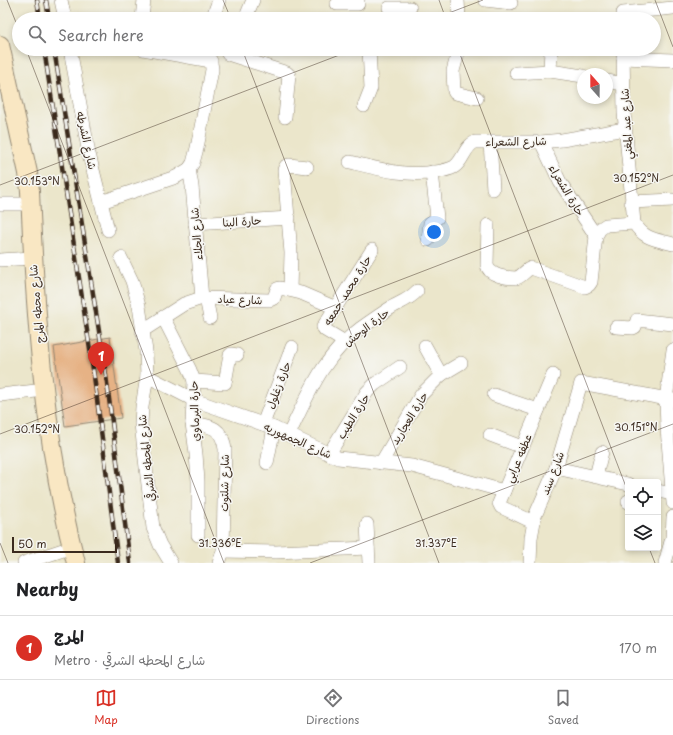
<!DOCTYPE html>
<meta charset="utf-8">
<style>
body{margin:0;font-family:"Playpen Sans","Playpen Sans Arabic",sans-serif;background:#f6f6f6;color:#202124}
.controls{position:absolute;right:12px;bottom:12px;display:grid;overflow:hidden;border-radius:4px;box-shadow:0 2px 6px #0003}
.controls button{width:36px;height:36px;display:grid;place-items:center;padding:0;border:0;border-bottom:1px solid #e0e0e0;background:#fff;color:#202124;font:20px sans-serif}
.compass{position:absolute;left:577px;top:68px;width:36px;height:36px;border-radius:50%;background:#fff;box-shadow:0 2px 6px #0003;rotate:339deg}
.scale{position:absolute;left:12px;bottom:10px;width:105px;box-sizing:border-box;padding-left:4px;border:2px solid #3b2a1e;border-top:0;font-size:11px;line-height:14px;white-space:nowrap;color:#3b2a1e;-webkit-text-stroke:3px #f6f6f2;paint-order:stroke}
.you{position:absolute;left:434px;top:232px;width:14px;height:14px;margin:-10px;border:3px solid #fff;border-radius:50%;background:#1a73e8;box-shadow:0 0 0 6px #1a73e833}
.badge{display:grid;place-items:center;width:26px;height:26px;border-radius:50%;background:#d93025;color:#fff;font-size:13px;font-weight:700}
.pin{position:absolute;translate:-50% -33px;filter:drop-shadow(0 1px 2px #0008)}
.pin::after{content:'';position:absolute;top:21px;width:14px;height:12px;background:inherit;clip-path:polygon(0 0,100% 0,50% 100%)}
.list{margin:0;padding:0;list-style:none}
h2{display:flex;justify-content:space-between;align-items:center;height:52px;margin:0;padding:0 16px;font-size:17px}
h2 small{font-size:13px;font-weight:400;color:#757577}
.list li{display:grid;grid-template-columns:26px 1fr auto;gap:12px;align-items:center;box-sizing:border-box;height:64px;padding:0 16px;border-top:1px solid #e0e0e0}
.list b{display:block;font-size:15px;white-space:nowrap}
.list p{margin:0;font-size:13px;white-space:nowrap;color:#757577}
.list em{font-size:13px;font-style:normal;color:#757577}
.icon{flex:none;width:22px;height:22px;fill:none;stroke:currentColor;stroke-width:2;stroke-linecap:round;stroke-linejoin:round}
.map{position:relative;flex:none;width:673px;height:563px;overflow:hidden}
.search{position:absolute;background:#fff;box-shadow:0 2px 6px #0003;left:12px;right:12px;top:12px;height:44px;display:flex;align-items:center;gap:10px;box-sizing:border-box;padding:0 14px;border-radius:22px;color:#757577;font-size:15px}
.sheet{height:116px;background:#fff}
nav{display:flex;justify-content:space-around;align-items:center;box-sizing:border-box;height:56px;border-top:1px solid #e0e0e0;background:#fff;font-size:11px;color:#757577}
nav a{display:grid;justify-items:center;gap:2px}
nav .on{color:#d93025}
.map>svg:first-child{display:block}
.building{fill:#e6b285}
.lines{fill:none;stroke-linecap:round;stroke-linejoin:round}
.minor-casing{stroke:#938874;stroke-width:14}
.secondary-casing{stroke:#938874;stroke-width:20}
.minor{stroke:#fff;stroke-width:13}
.secondary{stroke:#f9e7c3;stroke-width:18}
.rail-casing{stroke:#3b2a1e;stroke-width:4.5}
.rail{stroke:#f6f6f2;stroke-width:3;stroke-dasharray:9;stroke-linecap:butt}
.ticks{fill:none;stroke:#3b2a1e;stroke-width:1;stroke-opacity:0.45}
.labels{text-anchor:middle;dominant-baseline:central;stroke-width:3;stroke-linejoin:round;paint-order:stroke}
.street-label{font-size:11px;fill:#3b2a1e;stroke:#f6f6f2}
.ticks-label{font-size:10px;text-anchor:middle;fill:#3b2a1e;stroke:#f6f6f2;stroke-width:3;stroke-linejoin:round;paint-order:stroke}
</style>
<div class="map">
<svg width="673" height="563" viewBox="0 0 673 563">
<rect width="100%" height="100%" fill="#f6f6f2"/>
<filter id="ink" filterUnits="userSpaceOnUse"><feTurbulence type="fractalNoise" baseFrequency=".025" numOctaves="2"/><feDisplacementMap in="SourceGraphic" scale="8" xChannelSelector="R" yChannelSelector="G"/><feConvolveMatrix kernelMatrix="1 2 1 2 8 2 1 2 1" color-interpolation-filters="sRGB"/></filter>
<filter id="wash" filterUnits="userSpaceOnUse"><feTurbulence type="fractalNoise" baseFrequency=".012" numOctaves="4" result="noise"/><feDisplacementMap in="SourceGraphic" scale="16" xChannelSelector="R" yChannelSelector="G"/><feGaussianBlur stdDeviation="0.9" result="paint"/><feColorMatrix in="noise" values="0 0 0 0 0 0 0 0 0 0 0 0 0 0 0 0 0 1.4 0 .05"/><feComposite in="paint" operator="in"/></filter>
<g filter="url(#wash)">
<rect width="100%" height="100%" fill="#ebe6cb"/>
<g id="blocks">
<path class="building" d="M110,337L121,418L65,426L54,347Z"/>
</g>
</g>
<g filter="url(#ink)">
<use href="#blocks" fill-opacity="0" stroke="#938874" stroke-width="1"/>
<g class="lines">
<defs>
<g id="minor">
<path d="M61,0L65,19"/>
<path d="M458,0L459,19"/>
<path d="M485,0L511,3"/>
<path d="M337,4H358V0"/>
<path d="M389,8H410"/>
<path d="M623,13L673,8"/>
<path d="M142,19L144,0"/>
<path d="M212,19L219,0"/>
<path d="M245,19L253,0"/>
<path d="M70,49L89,154L108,230"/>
<path d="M143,49L211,61"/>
<path d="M459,49L453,71L454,91L455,93L477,98"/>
<path d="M623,49L624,113L634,223C645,240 655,239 673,244"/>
<path d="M228,54L287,73L289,75L285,117"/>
<path d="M623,58L673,60"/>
<path d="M550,71L551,49"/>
<path d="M516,73L550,71L583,76"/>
<path d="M607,81L623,84"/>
<path d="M364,106L371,88L369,49"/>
<path d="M490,142L493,189"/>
<path d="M541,142L560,182L596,236"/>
<path d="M350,162C379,169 406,177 436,172C442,171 448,170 454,167C464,160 464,147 475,142H541L562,140L625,129"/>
<path d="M189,169L192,186L202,298"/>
<path d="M101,202L176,177L189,169L193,163L197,148L212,70C212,62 208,57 206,49"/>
<path d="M631,202L673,200"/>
<path d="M0,204H31"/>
<path d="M195,224L289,218"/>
<path d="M488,225L487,265C489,276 507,278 516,278C523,276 525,270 531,268L585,287L589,285L591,282L596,236L600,229L606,225L634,223"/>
<path d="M428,240L430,223L437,218L432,172"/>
<path d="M121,258L132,281L139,306L146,351L147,376L142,407L141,424L153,528L160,545L171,563"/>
<path d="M0,260L32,258"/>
<path d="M290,290L291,253L284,170L286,166L289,165L307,167"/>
<path d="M206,298L210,318"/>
<path d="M163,317L190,370L194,381L192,423L196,454L198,481V535"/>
<path d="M616,327L633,328L635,327L637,320L673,324"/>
<path d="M142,331L184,304L202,298L270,300L274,298L277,289L280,288L301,293L336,308"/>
<path d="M345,342L325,330L323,327L372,250"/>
<path d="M425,346L441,375"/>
<path d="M673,350L666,399L667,428L673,503"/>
<path d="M147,376L194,400L274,428L338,458L412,466L504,491"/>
<path d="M194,381L225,383L230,355L231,354L237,355"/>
<path d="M0,395L45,390"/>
<path d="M494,395L538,410"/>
<path d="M192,423C211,426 222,427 225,449L223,551L219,563"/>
<path d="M263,424L292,347"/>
<path d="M289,434C309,393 323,356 361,328C371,321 381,314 392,307C401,302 410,299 417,291"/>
<path d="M490,435L522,447"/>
<path d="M329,454L367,392L375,384L400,367"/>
<path d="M267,463L274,428"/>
<path d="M381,463L421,395L441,375L461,363"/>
<path d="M556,468L628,484"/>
<path d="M596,476L602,452"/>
<path d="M658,491L672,494"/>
<path d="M628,502V501"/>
<path d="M533,522L501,507L499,503L553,375"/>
<path d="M367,524L369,563"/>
<path d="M223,551L276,552L368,548"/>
<path d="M24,563L72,547"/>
<path d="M530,563L531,538L535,516L556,468L581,383L673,400"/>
<path d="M665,563L672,538L673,517"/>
</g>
<path id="secondary" d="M0,45L28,173L30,191C35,315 44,442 76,563"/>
</defs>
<use href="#minor" class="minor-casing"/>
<use href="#secondary" class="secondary-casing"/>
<use href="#minor" class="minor"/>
<use href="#secondary" class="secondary"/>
<defs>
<g id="rail">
<path d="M37,0L40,19"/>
<path d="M46,0L49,19"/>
<path d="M44,49L94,376L118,563"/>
<path d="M54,49L106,375L130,563"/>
</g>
</defs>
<use href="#rail" class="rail-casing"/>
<use href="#rail" class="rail"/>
</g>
</g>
<path class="ticks" d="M7,0L19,30M223,0L231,19M439,0L446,19M655,0L673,47M433,19L483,0M26,49L224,563M242,49L439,563M458,49L628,492M0,185L355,49M0,434L673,175M0,543L8,563M649,548L655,563M310,563L673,424"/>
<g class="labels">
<g class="street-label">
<text transform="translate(626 124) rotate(-93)">شارع عبد المغني</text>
<text transform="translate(87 140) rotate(78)">شارع الشرطه</text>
<text transform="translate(516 141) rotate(-1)">شارع الشعراء</text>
<text transform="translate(567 190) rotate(59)">حارة الشعراء</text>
<text transform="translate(242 221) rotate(-4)">حارة البنا</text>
<text transform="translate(196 234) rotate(-95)">شارع الجلاء</text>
<text transform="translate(347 290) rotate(-58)">حارة محمد جمعه</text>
<text transform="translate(240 299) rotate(2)">شارع عياد</text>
<text transform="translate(36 304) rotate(-95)">شارع محطه المرج</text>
<text transform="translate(366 327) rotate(-37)">حارة الوحش</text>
<text transform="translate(278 385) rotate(-69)">حارة زغلول</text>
<text transform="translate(194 411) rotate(-92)">حارة البرماوي</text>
<text transform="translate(353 416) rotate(-58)">حارة الطيب</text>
<text transform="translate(409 418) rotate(-58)">حارة العجاريد</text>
<text transform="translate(298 440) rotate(24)">شارع الجمهوريه</text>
<text transform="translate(146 458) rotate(-96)">شارع المحطه الشرقي</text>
<text transform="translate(518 458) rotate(-67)">عطفه عرابي</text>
<text transform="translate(552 473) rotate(-69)">شارع سند</text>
<text transform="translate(224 483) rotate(-89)">شارع شلتوت</text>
</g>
</g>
<g class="ticks-label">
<text x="636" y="182">30.152°N</text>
<text x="37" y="185">30.153°N</text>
<text x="636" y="431">30.151°N</text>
<text x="37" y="433">30.152°N</text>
<text x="220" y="547">31.336°E</text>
<text x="436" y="547">31.337°E</text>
</g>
</svg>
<div class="controls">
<button><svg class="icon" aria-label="locate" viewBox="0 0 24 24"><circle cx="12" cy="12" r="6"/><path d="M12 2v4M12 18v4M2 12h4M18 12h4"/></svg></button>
<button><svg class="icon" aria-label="layers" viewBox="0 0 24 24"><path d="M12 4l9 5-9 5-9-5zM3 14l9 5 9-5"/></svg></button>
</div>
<svg class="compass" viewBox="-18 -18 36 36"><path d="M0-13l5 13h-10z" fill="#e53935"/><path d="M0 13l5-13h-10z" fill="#757577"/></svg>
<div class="scale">50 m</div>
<div class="you"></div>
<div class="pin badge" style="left:101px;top:375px">1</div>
<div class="search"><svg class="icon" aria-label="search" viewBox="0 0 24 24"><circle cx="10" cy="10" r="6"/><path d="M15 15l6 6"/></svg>Search here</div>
</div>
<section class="sheet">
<h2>Nearby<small></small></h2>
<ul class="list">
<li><span class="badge">1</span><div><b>المرج</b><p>Metro · شارع المحطه الشرقي</p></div><em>170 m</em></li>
</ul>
</section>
<nav>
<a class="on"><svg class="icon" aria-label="map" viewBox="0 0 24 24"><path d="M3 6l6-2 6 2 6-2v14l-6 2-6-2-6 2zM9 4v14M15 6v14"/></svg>Map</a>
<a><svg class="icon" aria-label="directions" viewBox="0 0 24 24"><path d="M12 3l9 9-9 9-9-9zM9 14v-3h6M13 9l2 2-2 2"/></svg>Directions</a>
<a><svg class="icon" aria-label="saved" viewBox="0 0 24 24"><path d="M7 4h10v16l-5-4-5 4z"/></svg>Saved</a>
</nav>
